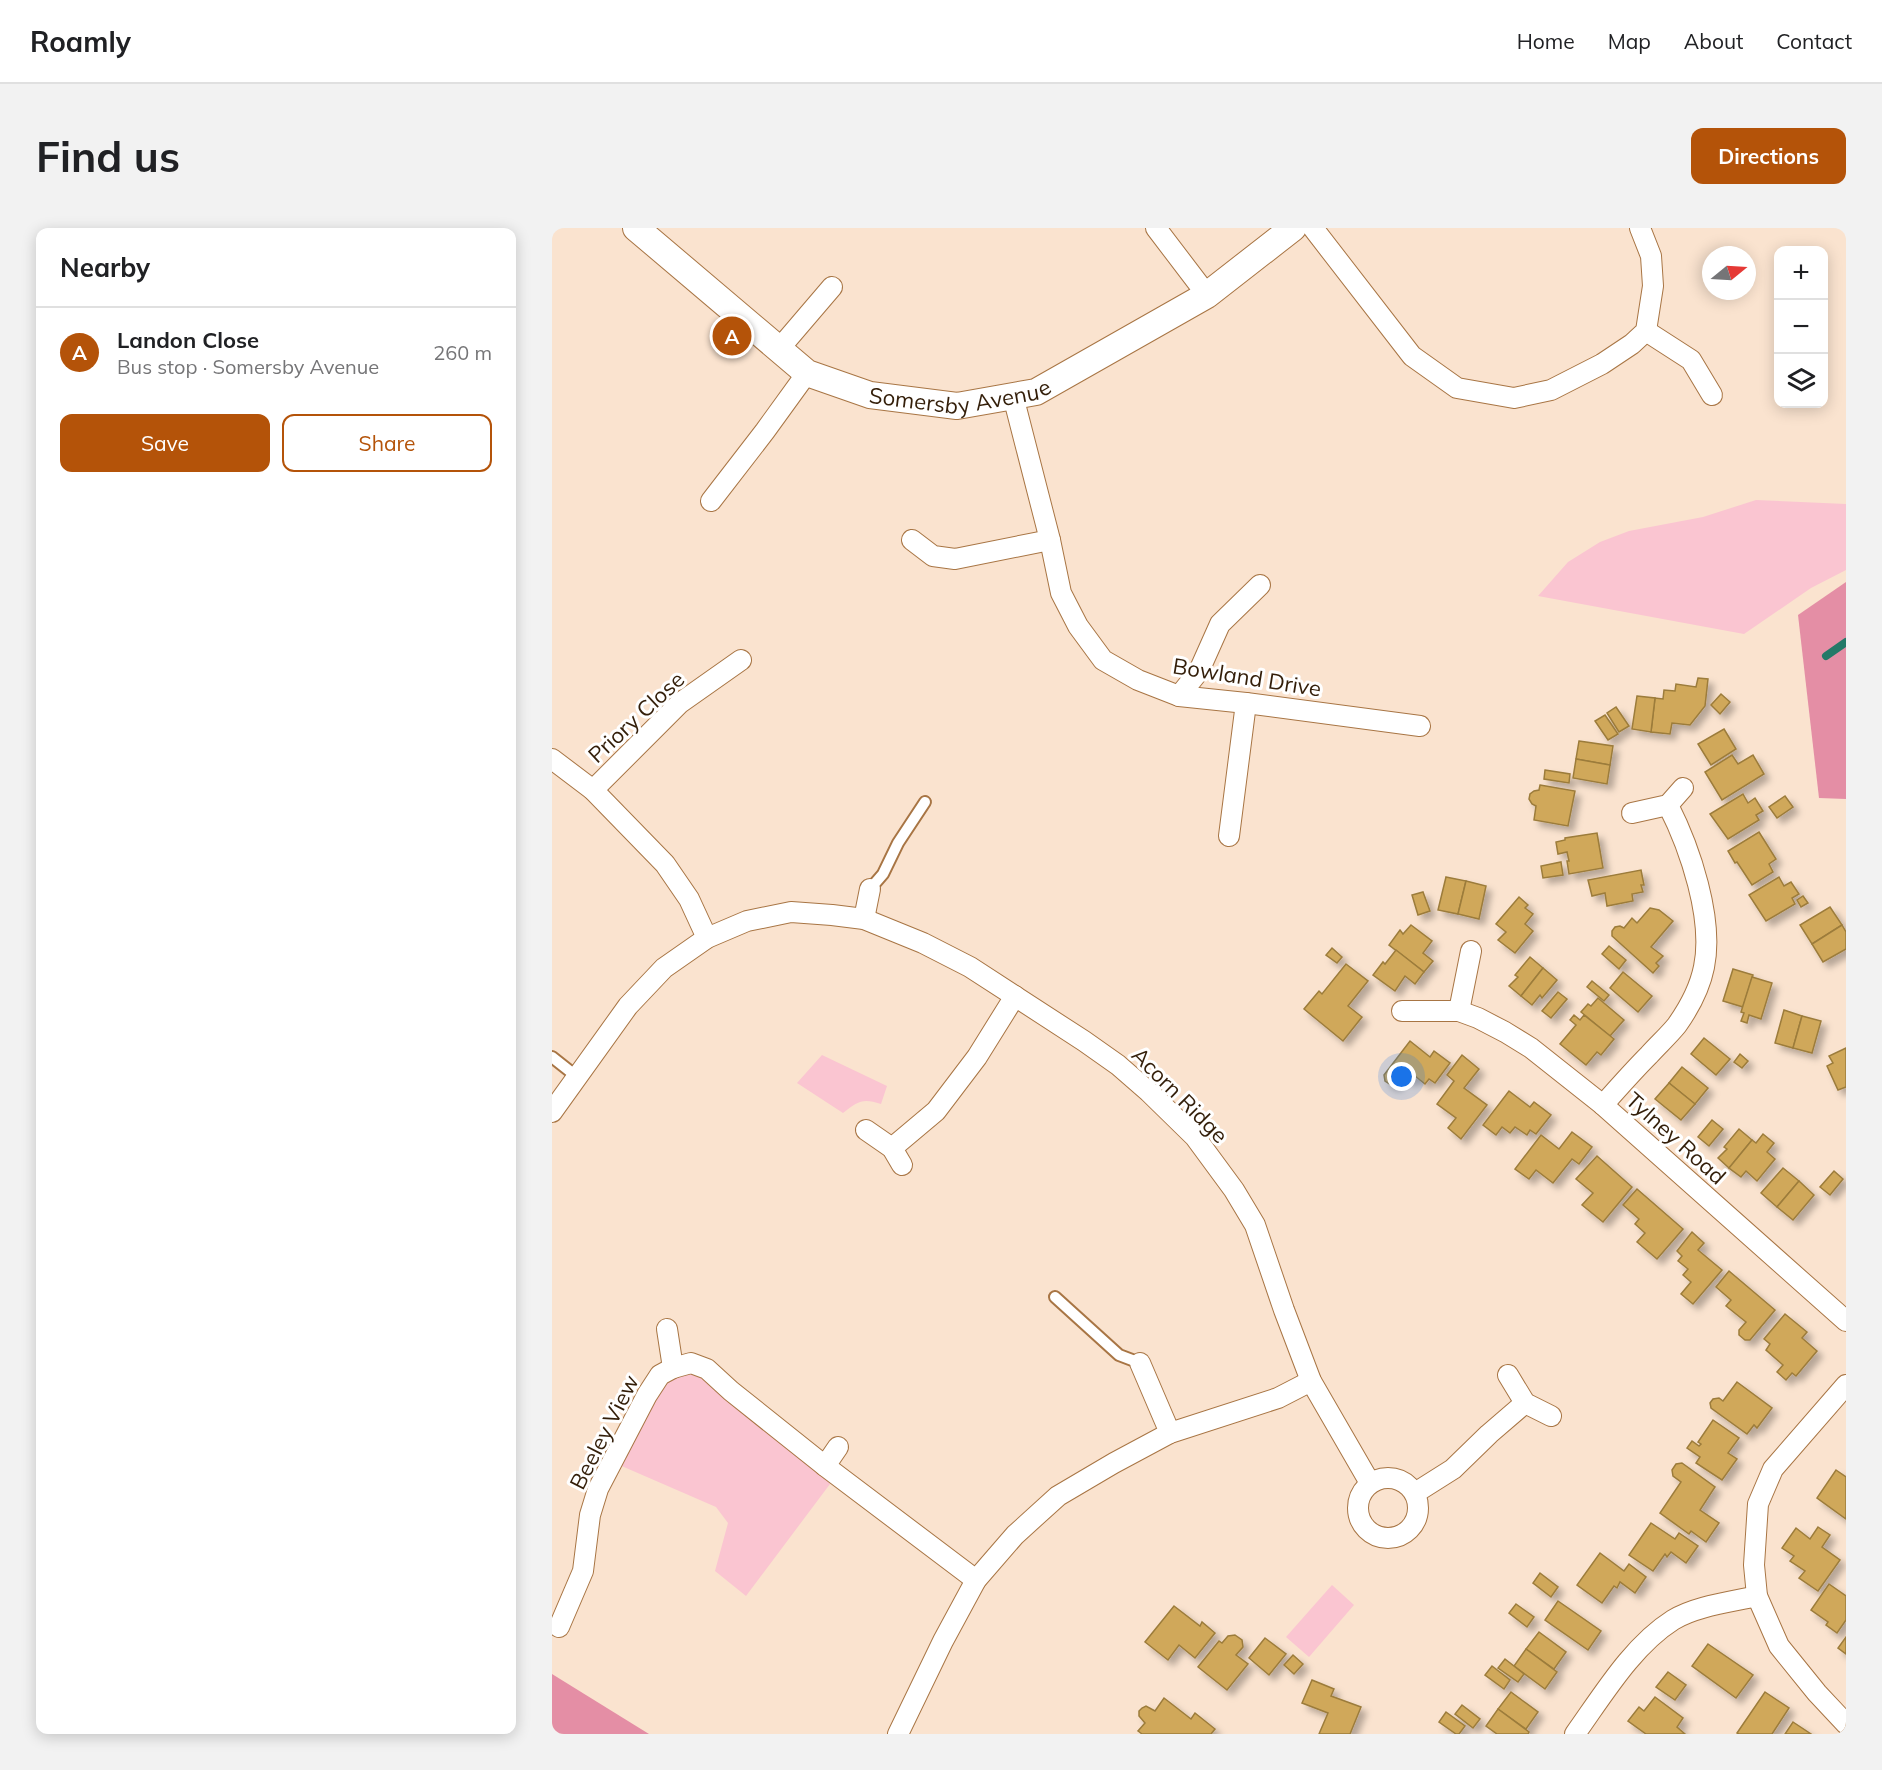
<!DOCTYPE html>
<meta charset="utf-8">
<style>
body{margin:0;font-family:Mulish,sans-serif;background:#f2f2f2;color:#202124}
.controls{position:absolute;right:18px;top:18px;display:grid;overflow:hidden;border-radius:12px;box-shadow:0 3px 15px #0003}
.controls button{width:54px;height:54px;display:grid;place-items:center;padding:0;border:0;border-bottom:2px solid #e0e0e0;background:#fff;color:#202124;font:30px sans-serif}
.compass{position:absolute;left:1150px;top:18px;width:54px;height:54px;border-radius:50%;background:#fff;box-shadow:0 3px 15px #0003;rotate:72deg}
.you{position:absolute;left:850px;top:849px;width:21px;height:21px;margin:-15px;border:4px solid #fff;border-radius:50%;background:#1a73e8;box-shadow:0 0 0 9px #1a73e833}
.badge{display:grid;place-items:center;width:39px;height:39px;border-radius:50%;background:#b45309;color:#fff;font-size:20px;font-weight:700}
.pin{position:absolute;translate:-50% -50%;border:3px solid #fff;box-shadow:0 2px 6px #0006}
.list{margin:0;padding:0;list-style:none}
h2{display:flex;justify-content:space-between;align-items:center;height:78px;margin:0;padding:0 24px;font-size:26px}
h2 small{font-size:20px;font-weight:400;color:#757577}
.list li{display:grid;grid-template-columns:39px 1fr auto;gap:18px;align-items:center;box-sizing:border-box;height:90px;padding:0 24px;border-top:2px solid #e0e0e0}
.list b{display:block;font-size:22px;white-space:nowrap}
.list p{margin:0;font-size:20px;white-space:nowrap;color:#757577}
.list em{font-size:20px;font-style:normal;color:#757577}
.actions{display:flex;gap:12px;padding:18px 24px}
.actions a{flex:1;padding:14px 0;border:2px solid #b45309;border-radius:12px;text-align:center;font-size:21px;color:#b45309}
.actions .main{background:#b45309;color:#fff}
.icon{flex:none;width:33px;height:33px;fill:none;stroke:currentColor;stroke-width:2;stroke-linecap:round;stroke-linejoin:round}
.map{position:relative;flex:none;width:1294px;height:1506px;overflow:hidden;border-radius:12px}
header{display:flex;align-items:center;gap:36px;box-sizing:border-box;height:84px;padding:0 30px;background:#fff;border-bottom:2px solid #e0e0e0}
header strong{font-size:28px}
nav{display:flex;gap:33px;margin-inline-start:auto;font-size:21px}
.intro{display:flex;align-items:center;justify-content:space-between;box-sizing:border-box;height:144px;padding:0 36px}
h1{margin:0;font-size:42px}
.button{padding:15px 27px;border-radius:12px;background:#b45309;color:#fff;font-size:21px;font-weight:700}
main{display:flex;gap:36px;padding:0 36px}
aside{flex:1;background:#fff;border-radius:12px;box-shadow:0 3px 15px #0003}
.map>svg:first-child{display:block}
.green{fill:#fac5d1}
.forest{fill:#e48ea5}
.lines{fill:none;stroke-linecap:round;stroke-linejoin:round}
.stream{stroke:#247968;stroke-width:8}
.building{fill:#d0a85a;stroke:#9c7c3b;stroke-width:1.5;filter:url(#shadow)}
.service-casing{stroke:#a87544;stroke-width:14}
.minor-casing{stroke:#a87544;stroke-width:22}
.tertiary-casing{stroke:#a87544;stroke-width:28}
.service{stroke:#fff;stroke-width:10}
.minor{stroke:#fff;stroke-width:20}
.tertiary{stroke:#fff;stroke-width:26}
.labels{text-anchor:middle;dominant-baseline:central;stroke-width:6;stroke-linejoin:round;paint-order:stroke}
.street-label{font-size:22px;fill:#331e09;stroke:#fff}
</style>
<header>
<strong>Roamly</strong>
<nav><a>Home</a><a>Map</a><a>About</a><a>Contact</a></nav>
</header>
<div class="intro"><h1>Find us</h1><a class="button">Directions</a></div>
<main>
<aside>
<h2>Nearby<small></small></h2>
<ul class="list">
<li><span class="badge">A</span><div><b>Landon Close</b><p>Bus stop · Somersby Avenue</p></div><em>260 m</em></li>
</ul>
<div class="actions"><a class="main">Save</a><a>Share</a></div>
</aside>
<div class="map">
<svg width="1294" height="1506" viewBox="0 0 1294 1506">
<defs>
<filter id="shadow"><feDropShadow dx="5.5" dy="5.5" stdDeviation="3" flood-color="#0004"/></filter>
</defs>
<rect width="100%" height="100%" fill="#fae3cf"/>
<g class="green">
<path d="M1204,272L1294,276V342L1259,360L1192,406L986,368L1016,334L1048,314L1077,303L1151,289Z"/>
<path d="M270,827L335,858L329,876C311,870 306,873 291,885L245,855Z"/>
<path d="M143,1142L281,1252L194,1368L163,1343L176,1295L164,1279L65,1236L114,1154L127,1147Z"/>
<path d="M780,1357L802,1377L757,1429L734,1409Z"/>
</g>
<g class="forest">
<path d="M1294,354V571L1267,570L1246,387Z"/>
<path d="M0,1446L97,1506H0Z"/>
</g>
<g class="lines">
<path class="stream" d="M1274,428L1294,414"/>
</g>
<g class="building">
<path d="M1146,450L1156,451L1153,478L1138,497L1120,495L1118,506L1099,504L1103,470L1111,471L1112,462L1123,463L1124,456L1144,459Z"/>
<path d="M1169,466L1178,474L1168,486L1159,477Z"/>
<path d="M1085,468L1103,470L1099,504L1080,501Z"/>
<path d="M1064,479L1077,498L1067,504L1055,485Z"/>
<path d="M1053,487L1066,506L1056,512L1043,493Z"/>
<path d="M1172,501L1184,521L1159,537L1146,516Z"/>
<path d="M1027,513L1061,518L1058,537L1024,531Z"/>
<path d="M1180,527L1186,536L1201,527L1212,546L1170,572L1153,544Z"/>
<path d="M1024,531L1058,537L1055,556L1021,550Z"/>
<path d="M993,542L1018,546L1017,555L992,551Z"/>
<path d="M988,557L1023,563L1016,598L982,592L984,578L980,576L977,571L978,566L982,563L987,562Z"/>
<path d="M1191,566L1196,575L1203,570L1211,583L1204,587L1207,592L1176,611L1158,586Z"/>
<path d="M1233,568L1241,579L1225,590L1217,579Z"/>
<path d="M1207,604L1224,631L1217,636L1221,644L1200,657L1185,634L1183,635L1176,623Z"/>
<path d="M1045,605L1051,640L1017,646L1015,633H1017L1015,624L1006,626L1004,614L1013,612V610Z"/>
<path d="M1009,634L1011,647L991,650L989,638Z"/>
<path d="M1089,642L1092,657H1089L1091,664L1080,666L1081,673L1055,678L1053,665L1040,668L1036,652Z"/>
<path d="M894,649L914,653L906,686L886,682Z"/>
<path d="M1227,649L1232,658L1239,654L1247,666L1240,670L1243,676L1214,693L1197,667Z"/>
<path d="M914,653L934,658L927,691L906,686Z"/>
<path d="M871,664L878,683L866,687L860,667Z"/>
<path d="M1251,668L1256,675L1249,679L1245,672Z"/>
<path d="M967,669L976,677L973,680L981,686L973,696L981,703L963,725L946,712L954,704L944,696Z"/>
<path d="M1278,679L1290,697L1260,716L1248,697Z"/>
<path d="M1098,680L1107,682L1121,693L1099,719L1111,728L1104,735L1107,738L1101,745L1060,708V703L1063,699L1068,698L1072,700L1080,690L1085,695Z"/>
<path d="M859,697L880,713L871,725L881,733L872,744L837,717L848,702L851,706Z"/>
<path d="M1290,697L1294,704V721L1271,734L1260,716Z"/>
<path d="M1057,718L1074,732L1067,741L1050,726Z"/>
<path d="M780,720L790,729L785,735L774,727Z"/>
<path d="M844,722L872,744L863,756L853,748L843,763L821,747L831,734L833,736Z"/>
<path d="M978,729L991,740L969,768L957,758L966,749L963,747Z"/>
<path d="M794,736L816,753L796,778L810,789L791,813L752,781L767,763L770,766Z"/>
<path d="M991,740L1005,752L990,770L988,767L980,777L969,768Z"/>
<path d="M1181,741L1201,747L1191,779L1171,773Z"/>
<path d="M1071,744L1100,768L1086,784L1058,760Z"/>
<path d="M1200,749L1220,755L1209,791L1197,787L1195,795L1189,793L1192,785L1189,784Z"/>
<path d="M1040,753L1057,767L1052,773L1035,759Z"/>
<path d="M1006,764L1015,771L999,790L990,783Z"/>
<path d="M1046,770L1072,792L1058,808L1029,784L1036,776L1039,778Z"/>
<path d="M1232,782L1250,788L1241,820L1223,815Z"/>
<path d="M1022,787L1028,792L1032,787L1062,811L1049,827L1045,824L1034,837L1008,816L1024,797L1018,792Z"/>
<path d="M1250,788L1269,793L1260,825L1241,820Z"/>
<path d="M1152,810L1178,831L1164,847L1139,826Z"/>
<path d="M858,813L878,829L882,823L898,835L883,855L877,851L873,856L863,848L859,853L851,848L844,857H839L833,853L832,847Z"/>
<path d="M1294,820V859L1286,862L1275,838L1281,835L1277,828Z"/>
<path d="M1188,826L1196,833L1190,840L1182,834Z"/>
<path d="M910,827L927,841L912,860L935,877L909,911L896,900L904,890L885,876L902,853L895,847Z"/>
<path d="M1130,839L1156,860L1143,876L1117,855Z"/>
<path d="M1117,855L1143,876L1129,892L1103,871Z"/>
<path d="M957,863L978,879L982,874L999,887L984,906L978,902L975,907L963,899L958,905L950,899L944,907L931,897Z"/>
<path d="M1160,892L1171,901L1157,918L1146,909Z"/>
<path d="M1187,901L1200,912L1177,940L1166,930L1175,921L1172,919Z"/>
<path d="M1020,904L1040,919L1027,936L1020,931L1001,955L984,942L977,951L963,941L989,907L1007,921Z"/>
<path d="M1211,906L1222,915L1215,924L1223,931L1205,953L1194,943L1189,949L1177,940L1200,912L1204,915Z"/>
<path d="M1045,928L1080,959L1051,994L1030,977L1041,965L1024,951Z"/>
<path d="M1231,940L1247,953L1225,979L1209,965Z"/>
<path d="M1282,943L1291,951L1278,967L1268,959Z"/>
<path d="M1247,953L1262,967L1241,992L1225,979Z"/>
<path d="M1085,961L1131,1001L1105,1031L1085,1014L1093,1005L1083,996L1087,991L1071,977Z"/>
<path d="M1140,1004L1152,1015L1146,1022L1170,1042L1141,1076L1129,1066L1139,1054L1131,1047L1136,1041L1126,1033L1130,1028L1125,1023Z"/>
<path d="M1177,1043L1223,1082L1198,1112H1193L1187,1107V1102L1194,1094L1174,1078L1179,1072L1164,1059Z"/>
<path d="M1233,1086L1255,1104L1250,1110L1265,1123L1244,1148L1240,1145L1234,1152L1225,1144L1231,1137L1214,1122L1218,1116L1212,1111Z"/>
<path d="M1185,1154L1220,1180L1205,1200L1202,1197L1195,1206L1159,1180L1158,1175L1161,1171L1167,1170L1171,1173Z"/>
<path d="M1161,1192L1187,1210L1176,1225L1185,1231L1170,1252L1144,1235L1148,1229L1135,1220L1140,1213L1147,1218L1149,1216L1146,1214Z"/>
<path d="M1130,1235L1163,1259L1148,1282L1167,1295L1154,1314L1139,1303L1137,1306L1108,1285L1129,1254L1121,1248L1120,1242L1124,1236Z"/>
<path d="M1284,1242L1294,1249V1291L1265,1270Z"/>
<path d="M1099,1295L1123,1311L1127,1305L1146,1318L1134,1335L1119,1324L1115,1329L1113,1326L1101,1343L1077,1327Z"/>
<path d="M1266,1299L1278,1307L1270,1319L1288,1332L1266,1363L1247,1350L1253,1343L1238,1333L1242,1328L1230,1320L1244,1300L1258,1311Z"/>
<path d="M1048,1325L1072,1343L1077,1336L1094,1349L1083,1365L1068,1354L1065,1360L1062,1358L1050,1375L1025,1357Z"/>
<path d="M988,1345L1006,1359L999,1369L981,1355Z"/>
<path d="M1277,1356L1294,1368V1392L1285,1405L1274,1397L1276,1394L1259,1382Z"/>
<path d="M1006,1373L1049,1403L1036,1422L993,1392Z"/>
<path d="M964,1376L982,1389L975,1399L957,1385Z"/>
<path d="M622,1378L648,1398L650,1394L663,1405L643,1430L627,1417L616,1432L593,1414Z"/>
<path d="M987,1404L1014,1424L1002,1441L974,1421Z"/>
<path d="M683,1407L690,1412L691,1419L684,1427L696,1436L675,1462L646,1439L667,1413L670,1415L676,1408Z"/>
<path d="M1294,1409V1426L1286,1420Z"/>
<path d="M713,1410L734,1426L717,1447L697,1430Z"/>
<path d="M1156,1416L1201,1447L1184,1470L1140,1438Z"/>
<path d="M974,1421L1005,1444L993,1461L962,1438Z"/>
<path d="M741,1427L751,1436L742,1446L732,1437Z"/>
<path d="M953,1431L972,1446L966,1454L946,1440Z"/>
<path d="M940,1438L958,1452L952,1461L933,1447Z"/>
<path d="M1116,1444L1134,1457L1123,1472L1104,1459Z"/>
<path d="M760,1452L782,1461L779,1468L809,1479L798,1506H767L776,1485L750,1475Z"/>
<path d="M959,1464L986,1484L974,1501L946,1481Z"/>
<path d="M1213,1464L1237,1480L1220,1506H1187L1185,1505Z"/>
<path d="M1103,1469L1131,1490L1125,1499L1133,1506H1094L1076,1493L1087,1479L1092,1483Z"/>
<path d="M612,1470L639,1491L643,1485L663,1501L659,1506H590L586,1503L593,1495L587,1488V1483L590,1480L594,1478L603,1483Z"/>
<path d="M910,1477L928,1491L921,1500L903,1486Z"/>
<path d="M946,1481L977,1504L976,1506H945L934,1498Z"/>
<path d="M894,1484L913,1498L907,1506H904L887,1494Z"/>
<path d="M1241,1494L1259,1506H1233Z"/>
</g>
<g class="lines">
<defs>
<g id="service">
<path d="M318,661L331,646L346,615L373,574"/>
<path d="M0,829L24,848"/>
<path d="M503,1069L567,1127L588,1135"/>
</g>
<g id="minor">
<path d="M604,0L655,67"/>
<path d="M761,0L860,128L905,160L962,170L999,162L1050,136L1080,116L1094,103L1101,58L1099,28L1088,0"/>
<path d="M1094,103L1139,132L1160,167"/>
<path d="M227,121L280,59"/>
<path d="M461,168L498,312L509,365L526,398L551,432L586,452L627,468L694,475L868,498"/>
<path d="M159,273L213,203L255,145"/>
<path d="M360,312L381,328L403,331L498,312"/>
<path d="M627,468L647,443L668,396L708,357"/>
<path d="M0,531L41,562L113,636L137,671L155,710"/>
<path d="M41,562L128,475L189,432"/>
<path d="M1080,585L1116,577L1131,560"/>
<path d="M677,608L694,475"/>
<path d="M312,691L318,661"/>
<path d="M850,783H907L926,790L953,804L979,820L1051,877L1294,1093"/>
<path d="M907,783L919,723"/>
<path d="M1051,877C1066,860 1081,843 1097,827C1106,817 1117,807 1125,797C1137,780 1148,759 1152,739C1162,691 1138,620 1116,577"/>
<path d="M0,884L76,778L112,740L155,710L195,693L239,684L280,687L312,691L371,715L418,739L532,813L566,837L597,864L643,909L682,962L703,997L732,1082L759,1153L818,1255"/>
<path d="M314,902L340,920L350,937"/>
<path d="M340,920L384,883L425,829L463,768"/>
<path d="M115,1101L121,1140"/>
<path d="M588,1135L618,1205"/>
<path d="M956,1147L973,1175L999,1188"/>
<path d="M1294,1157L1221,1241L1206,1276L1202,1337L1205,1368L1227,1418L1265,1465L1294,1496"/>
<path d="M273,1238L286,1219"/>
<circle cx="836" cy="1280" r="30"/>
<path d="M863,1265L901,1241L937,1206L973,1175"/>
<path d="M7,1399L31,1343L38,1287L46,1261L95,1167L108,1147L121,1140L139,1135L155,1141L179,1163L273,1238L424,1352"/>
<path d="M346,1506L391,1413L424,1352L463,1307L506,1268L562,1235L618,1205L726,1170L759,1153"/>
<path d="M1023,1506C1051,1467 1080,1418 1121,1392C1144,1378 1179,1374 1205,1368"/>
</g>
<g id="tertiary">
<path id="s1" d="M84,0L255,145L318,167L405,178L484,164L655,67L741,0"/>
</g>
</defs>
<use href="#service" class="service-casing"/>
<use href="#minor" class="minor-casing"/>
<use href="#tertiary" class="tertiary-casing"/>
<use href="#service" class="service"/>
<use href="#minor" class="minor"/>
<use href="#tertiary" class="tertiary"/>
</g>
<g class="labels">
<g class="street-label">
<text stroke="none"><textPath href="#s1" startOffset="382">Somersby Avenue</textPath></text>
<text transform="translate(695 449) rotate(9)">Bowland Drive</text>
<text transform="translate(84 489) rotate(-43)">Priory Close</text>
<text transform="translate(628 867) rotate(45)">Acorn Ridge</text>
<text transform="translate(1124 910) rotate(42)">Tylney Road</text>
<text transform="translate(52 1204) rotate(-63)">Beeley View</text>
</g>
</g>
</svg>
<div class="controls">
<button>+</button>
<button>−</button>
<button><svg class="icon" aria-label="layers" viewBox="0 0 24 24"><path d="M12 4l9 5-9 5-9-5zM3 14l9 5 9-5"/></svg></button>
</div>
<svg class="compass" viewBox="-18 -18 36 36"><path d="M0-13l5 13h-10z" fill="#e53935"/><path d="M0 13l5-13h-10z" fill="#757577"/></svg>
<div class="you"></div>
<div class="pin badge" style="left:180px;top:108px">A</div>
</div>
</main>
